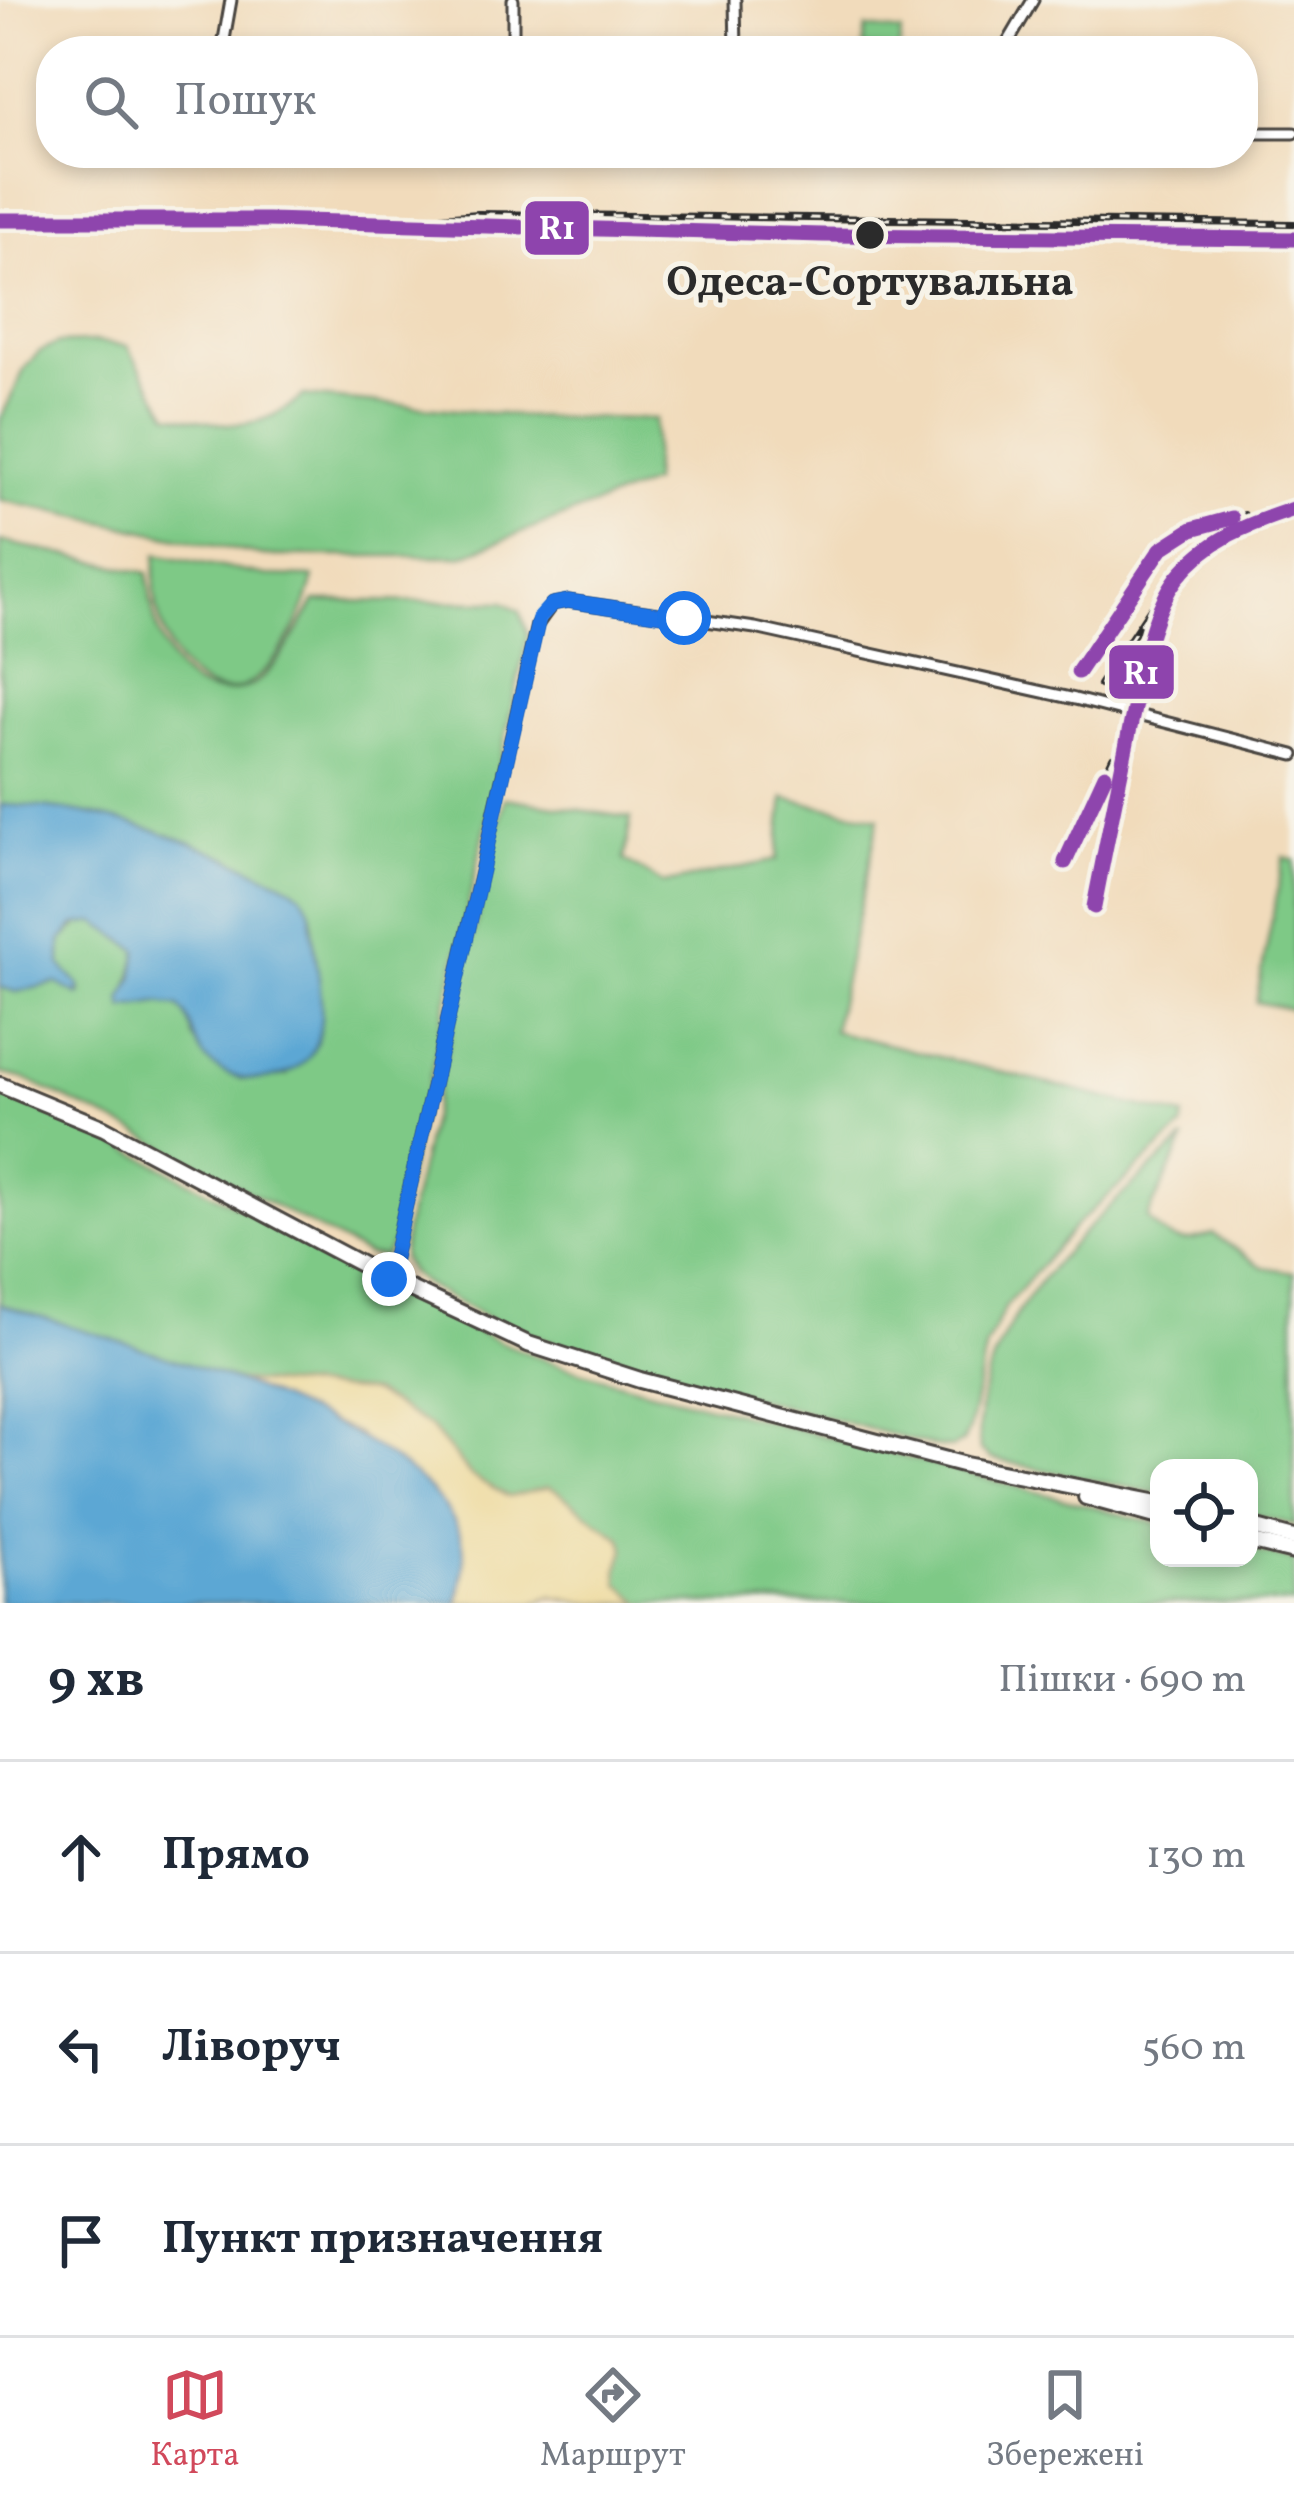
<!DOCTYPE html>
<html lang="uk">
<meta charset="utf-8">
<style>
body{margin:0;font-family:Vollkorn,serif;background:#f2f2f3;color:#1f2937}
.controls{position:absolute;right:36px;bottom:36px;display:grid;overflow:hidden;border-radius:24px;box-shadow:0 6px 18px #0003}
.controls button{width:108px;height:108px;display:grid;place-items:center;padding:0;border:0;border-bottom:3px solid #e0e1e3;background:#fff;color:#1f2937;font:60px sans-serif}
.stop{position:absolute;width:36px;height:36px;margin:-27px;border:9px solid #1a73e8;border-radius:50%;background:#fff}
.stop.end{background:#1a73e8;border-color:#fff;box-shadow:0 3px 12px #0008}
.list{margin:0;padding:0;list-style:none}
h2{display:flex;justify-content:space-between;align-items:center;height:156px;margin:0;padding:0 48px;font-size:51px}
h2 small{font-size:39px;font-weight:400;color:#747a83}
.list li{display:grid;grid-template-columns:78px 1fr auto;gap:36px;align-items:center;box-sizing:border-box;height:192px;padding:0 48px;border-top:3px solid #e0e1e3}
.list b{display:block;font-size:45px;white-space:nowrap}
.list em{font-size:39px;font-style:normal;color:#747a83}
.icon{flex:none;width:66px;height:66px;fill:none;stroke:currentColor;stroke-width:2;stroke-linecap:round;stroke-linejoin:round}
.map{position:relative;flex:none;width:1294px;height:1603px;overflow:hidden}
.search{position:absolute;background:#fff;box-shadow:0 6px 18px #0003;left:36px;right:36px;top:36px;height:132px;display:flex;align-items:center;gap:30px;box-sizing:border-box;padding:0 42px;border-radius:48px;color:#747a83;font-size:45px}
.sheet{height:732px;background:#fff}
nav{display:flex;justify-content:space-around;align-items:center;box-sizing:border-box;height:168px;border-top:3px solid #e0e1e3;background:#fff;font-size:33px;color:#747a83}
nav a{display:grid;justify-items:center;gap:6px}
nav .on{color:#d1495b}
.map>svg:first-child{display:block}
.green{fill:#7ec986;stroke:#547a58;stroke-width:3}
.sand{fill:#eeda9e;stroke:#8c8264;stroke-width:3}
.water{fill:#5ba7d4;stroke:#436980;stroke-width:3}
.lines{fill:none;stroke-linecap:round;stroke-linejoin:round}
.minor-casing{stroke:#494541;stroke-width:15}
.highway-casing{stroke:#494541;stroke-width:20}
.minor{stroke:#fff;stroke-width:9}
.highway{stroke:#fff;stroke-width:14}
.rail-casing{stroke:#2b2b2b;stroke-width:8}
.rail{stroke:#f7f3e8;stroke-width:3;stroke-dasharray:9;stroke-linecap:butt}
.rail-1-casing{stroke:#f7f3e8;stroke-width:24}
.rail-1{stroke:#8e44ad;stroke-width:15}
.route{stroke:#1a73e8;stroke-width:15}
.stop-dot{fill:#2b2b2b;stroke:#f7f3e8;stroke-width:4.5}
.labels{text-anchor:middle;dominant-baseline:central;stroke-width:10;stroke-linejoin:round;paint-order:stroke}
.stop-label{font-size:42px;font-weight:bold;fill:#2b2b2b;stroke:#f7f3e8}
.line-badge{stroke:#f7f3e8;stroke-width:4.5}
.badge-label{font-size:33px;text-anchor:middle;font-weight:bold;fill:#fff}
</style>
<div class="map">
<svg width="1294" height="1603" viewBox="0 0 1294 1603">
<rect width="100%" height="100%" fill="#f7f3e8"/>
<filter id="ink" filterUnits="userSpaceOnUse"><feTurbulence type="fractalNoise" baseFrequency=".00833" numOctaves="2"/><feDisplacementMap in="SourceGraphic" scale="24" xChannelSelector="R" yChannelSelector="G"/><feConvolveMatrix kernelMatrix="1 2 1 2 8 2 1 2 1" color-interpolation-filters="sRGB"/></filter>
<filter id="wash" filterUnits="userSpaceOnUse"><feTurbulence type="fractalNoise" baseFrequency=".004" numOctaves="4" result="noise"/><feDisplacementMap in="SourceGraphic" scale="48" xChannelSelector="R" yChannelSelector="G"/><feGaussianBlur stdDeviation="2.7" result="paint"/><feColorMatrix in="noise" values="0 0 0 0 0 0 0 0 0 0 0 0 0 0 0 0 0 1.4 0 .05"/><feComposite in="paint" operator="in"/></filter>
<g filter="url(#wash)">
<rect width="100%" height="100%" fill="#f1dbbb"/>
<g class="green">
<path d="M866,28L901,32L899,51L863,47Z"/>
<path d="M97,342L127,346L169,414C228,426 254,435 304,396L533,417L655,419L652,483L461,556H263L0,500V420L25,368L39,352L59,343Z"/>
<path d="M0,541L148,573C151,621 167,695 227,692C239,691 252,687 261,679C284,658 300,627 315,601L504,602L520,611L528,635L394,1240L384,1257L367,1255L148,1138L22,1078L0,1073V987L16,992L57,983L81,992L80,986L61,966V940L84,921L97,922L138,951L124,1008L160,1003L179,1007L189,1019L193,1038L241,1079L287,1075C293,1041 320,941 311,912C303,888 284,883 264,874C181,834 92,806 0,805Z"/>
<path d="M157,554L266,576L314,577C306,611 286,652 259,676C225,707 184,682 169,646C156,615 151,587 157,554Z"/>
<path d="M505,798L631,818L624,860L663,884L777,860L784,798L879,818L833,1031L1184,1117L1182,1128L1074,1227L1006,1306L986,1346L969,1429L963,1442L952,1448L932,1446L568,1347L500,1324L432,1289L410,1273L402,1259L405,1230Z"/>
<path d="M1284,857L1294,860V1010L1256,1002Z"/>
<path d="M0,1094C171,1157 321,1262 487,1336C572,1375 666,1394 756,1418C890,1453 1025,1489 1159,1524V1558H1249V1549L1294,1561V1603H587L552,1596L535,1603H457L461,1590L239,1381L0,1304Z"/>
<path d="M1185,1139L1147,1218C1169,1243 1182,1246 1213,1234L1263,1267L1294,1272V1525L1249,1514V1468H1159V1494L992,1459L980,1450C964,1325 1101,1213 1185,1139Z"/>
</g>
<path class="sand" d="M239,1381L372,1392L430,1427L471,1476L509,1497L548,1487L557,1491L622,1539L625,1549L618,1571L619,1584L642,1603H587L552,1596L535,1603H457L461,1590L358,1434Z"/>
<g class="water">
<path d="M0,805C92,806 181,834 263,874C285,884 305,888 311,913C313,972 350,1064 270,1078C247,1082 227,1077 209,1062C191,1046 195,1022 179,1007L159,1003L124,1008L122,1000L133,979L138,950L96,922L75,925L61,941V966L80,986L79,995L57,983L16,992L0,987Z"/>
<path d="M0,1304C111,1341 426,1419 462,1540C467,1557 462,1586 457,1603H0Z"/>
</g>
</g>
<g filter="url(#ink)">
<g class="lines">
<defs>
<g id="minor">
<path d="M513,0V51"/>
<path d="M735,0L736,51"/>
<path d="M222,51L231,0"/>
<path d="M1003,51L1033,0"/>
<path d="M1243,133H1294"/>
<path d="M389,1279L537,625L552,604L568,601L755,628L1075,699L1294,755"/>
</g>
<g id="highway">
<path d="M0,1085L104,1128L389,1279L528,1344L640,1380L966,1465L1159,1503"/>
<path d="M1086,1497L1159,1517"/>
<path d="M1249,1526L1294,1538"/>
<path d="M1249,1541L1294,1552"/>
</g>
</defs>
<use href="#minor" class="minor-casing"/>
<use href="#highway" class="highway-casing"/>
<use href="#minor" class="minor"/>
<use href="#highway" class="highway"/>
<defs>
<g id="rail">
<path d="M378,222L478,214L1294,224"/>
<path d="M1078,672L1161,549L1192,529L1244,515"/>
<path d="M1100,685L1153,605"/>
<path d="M1065,862L1113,758"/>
<path d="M1094,907C1106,844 1119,781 1132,718C1142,673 1149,615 1177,578C1208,539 1248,524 1294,509"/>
</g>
</defs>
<use href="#rail" class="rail-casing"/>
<use href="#rail" class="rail"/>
<defs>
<g id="rail-1">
<path d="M0,220H268L823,235L1294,239"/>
<path d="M1078,672L1161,549L1192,529L1232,518"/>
<path d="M1065,862L1105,775"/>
<path d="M1094,907C1106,844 1119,781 1132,718C1142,673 1149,615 1177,578C1208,539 1248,524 1294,509"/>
</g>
</defs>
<use href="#rail-1" class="rail-1-casing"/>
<use href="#rail-1" class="rail-1"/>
</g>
</g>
<g class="lines" filter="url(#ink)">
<path class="route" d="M389,1279L539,618L552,604L568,601L684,618"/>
</g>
<circle class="stop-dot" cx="870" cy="235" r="16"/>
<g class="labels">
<g class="stop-label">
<text x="870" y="284">Одеса-Сортувальна</text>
</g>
</g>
<g class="line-badge">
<rect x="523" y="199" width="68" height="58" rx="12" fill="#8e44ad"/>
<rect x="1107" y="643" width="69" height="58" rx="12" fill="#8e44ad"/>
</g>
<g class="badge-label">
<text x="557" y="239">R1</text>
<text x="1141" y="684">R1</text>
</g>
</svg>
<div class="controls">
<button><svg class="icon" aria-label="locate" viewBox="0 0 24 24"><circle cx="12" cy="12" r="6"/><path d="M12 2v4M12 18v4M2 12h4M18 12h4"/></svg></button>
</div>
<div class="stop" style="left:684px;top:618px"></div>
<div class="stop end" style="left:389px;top:1279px"></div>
<div class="search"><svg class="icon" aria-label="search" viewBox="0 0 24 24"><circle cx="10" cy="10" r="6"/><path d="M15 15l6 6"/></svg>Пошук</div>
</div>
<section class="sheet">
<h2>9 хв<small>Пішки · 690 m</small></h2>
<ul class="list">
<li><svg class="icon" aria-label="ahead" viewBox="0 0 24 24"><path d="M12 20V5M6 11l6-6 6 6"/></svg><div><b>Прямо</b></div><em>130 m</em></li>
<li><svg class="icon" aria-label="left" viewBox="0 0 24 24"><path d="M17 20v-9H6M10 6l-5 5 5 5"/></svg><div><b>Ліворуч</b></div><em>560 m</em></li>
<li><svg class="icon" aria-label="arrive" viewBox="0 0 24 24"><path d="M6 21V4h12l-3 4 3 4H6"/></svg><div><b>Пункт призначення</b></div></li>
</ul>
</section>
<nav>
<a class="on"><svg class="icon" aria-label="map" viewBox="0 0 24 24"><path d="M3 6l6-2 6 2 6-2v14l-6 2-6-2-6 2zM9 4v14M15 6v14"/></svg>Карта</a>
<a><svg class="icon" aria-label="directions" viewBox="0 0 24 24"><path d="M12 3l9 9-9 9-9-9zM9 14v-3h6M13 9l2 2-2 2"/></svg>Маршрут</a>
<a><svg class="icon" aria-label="saved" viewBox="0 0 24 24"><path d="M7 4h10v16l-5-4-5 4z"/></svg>Збережені</a>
</nav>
